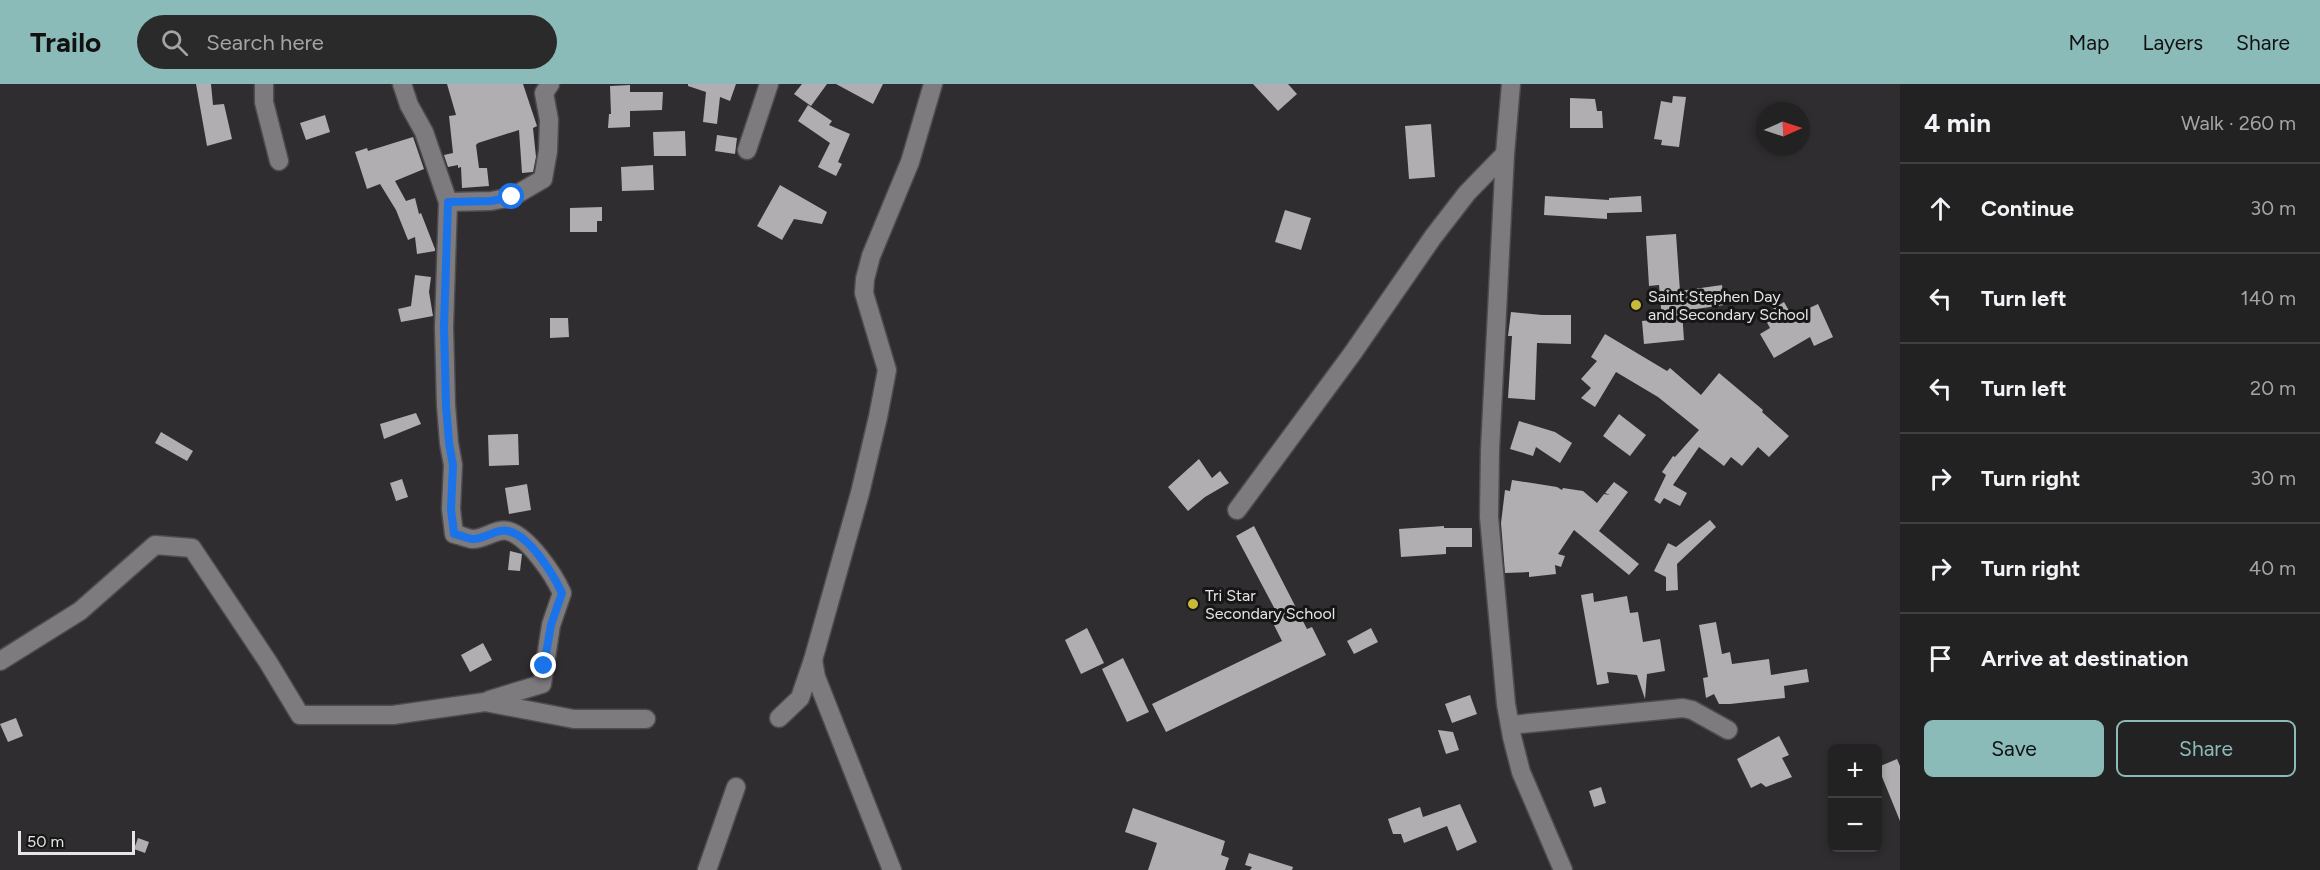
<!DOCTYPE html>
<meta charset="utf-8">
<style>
body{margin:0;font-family:Figtree,sans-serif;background:#2b2a2b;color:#f1f3f6}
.controls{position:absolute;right:18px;bottom:18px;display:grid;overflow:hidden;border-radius:9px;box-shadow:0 3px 9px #0003}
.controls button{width:54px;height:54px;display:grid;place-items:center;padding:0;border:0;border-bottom:2px solid #403f41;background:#232223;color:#f1f3f6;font:30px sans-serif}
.compass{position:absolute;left:1756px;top:18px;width:54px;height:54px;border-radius:50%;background:#232223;box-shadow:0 3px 9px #0003;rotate:87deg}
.scale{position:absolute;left:18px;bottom:15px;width:117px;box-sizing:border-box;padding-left:6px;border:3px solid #e7e5e7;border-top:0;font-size:16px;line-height:21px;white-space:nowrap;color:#e7e5e7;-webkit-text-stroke:4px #161616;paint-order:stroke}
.stop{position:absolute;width:18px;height:18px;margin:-14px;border:4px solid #1a73e8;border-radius:50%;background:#fff}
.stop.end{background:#1a73e8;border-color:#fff;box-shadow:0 2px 6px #0008}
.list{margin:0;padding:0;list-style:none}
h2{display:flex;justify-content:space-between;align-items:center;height:78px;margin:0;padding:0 24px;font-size:26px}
h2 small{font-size:20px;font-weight:400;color:#a3a4a6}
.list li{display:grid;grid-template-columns:39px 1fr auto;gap:18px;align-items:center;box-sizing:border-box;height:90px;padding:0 24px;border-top:2px solid #403f41}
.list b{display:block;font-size:22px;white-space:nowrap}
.list em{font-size:20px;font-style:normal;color:#a3a4a6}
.actions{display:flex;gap:12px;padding:18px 24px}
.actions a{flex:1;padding:14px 0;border:2px solid #8bbbb9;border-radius:9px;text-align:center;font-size:21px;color:#8bbbb9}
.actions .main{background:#8bbbb9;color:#111}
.icon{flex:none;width:33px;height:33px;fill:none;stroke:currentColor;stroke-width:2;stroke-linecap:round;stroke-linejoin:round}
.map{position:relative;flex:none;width:1900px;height:786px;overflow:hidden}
header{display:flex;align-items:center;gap:36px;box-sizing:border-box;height:84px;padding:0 30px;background:#8bbbb9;color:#111}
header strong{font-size:28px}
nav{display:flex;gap:33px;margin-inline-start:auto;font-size:21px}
.search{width:420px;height:54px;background:#2b2a2b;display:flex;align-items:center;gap:15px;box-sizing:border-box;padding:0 21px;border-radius:33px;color:#a3a4a6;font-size:22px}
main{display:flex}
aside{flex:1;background:#232223}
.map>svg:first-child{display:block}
.building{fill:#b0aeb1}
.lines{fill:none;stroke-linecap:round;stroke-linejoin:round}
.minor-casing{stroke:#4d4b4d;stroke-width:21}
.minor{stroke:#7d7b7e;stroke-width:18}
.route{stroke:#1a73e8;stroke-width:8}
.poi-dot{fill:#caba3a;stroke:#161616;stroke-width:2}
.labels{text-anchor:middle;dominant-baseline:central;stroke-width:6;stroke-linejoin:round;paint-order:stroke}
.poi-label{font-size:16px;fill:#e7e5e7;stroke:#161616;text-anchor:start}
</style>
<header>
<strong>Trailo</strong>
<div class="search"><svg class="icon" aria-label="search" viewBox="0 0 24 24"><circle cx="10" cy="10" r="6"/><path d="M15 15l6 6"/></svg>Search here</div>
<nav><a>Map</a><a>Layers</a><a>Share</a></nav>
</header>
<main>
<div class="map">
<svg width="1900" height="786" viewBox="0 0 1900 786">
<rect width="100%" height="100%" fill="#2f2d2f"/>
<g class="building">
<path d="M196,0H211L213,21L224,20L232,55L207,62Z"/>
<path d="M447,0H523L537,42L533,44L536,73L533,88L522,89L519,46L478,59L476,61L479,84H487L489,102L462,104L461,83L458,84V81L448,83L444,71L453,69L449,32L456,31Z"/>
<path d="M688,0H736L730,17L720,13L717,40L703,38L706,8L688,2Z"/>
<path d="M802,0H827L811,22L794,10Z"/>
<path d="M836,0H883L873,20Z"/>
<path d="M1253,0H1288L1297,10L1278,27Z"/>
<path d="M630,1V8H663L662,26L630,27V43L608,44L609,30H611L610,2Z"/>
<path d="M1673,12L1686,13L1679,63L1661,61L1662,56L1654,55L1661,17L1672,19Z"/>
<path d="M1570,14L1595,15L1597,27H1602L1603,44H1570Z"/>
<path d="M808,21L832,37L829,41L850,50L838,78L842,80L836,92L818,83L830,59L798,37Z"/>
<path d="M325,31L330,48L306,56L300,39Z"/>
<path d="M1431,40L1435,93L1409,95L1405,42Z"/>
<path d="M685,47L686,72H654L653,48Z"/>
<path d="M717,51L737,54L735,70L715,67Z"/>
<path d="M413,53L424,85L395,97L406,117L415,114L419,130L421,129L435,165V167L417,170L415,153L408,156L396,126L380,100L367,105L355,68L367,64L368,67Z"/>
<path d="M653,81L654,106L622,107L621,83Z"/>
<path d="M780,101L827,128L822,140L794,135L782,156L757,142Z"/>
<path d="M1545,112L1609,116V114L1641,112L1642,128L1607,129V135L1544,131Z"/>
<path d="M602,123V137H597V148H570V124Z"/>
<path d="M1285,126L1311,134L1301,166L1275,158Z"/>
<path d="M1676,150L1680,207L1722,201L1724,221L1682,227L1684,256L1644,260L1642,237L1662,235L1659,201L1649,202L1646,152Z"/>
<path d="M415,191L431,193L429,208L433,232L401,238L398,225L411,222Z"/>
<path d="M1784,218L1792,232L1818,220L1833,253L1814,262L1810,253L1774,274L1760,250L1770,244L1763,231Z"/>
<path d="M1511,228L1542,231H1571V260L1537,259L1535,316L1508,314L1512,252H1508Z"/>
<path d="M550,234H568L569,253L550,254Z"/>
<path d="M1605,250L1667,287L1670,284L1701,311L1719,289L1763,326L1762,328L1789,352L1769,373L1758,363L1742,382L1731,373L1724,382L1699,363L1673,401L1687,409L1680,422L1664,414L1660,420L1654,416L1666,391L1662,388L1673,372L1675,373L1699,346L1658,313L1616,288L1595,323L1581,314L1591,304L1581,295L1597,277L1591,273Z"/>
<path d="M416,329L421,340L384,355L380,340Z"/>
<path d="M1619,330L1646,351L1630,372L1603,352Z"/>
<path d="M1519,337L1555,348L1572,359L1560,379L1536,363L1533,372L1510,365Z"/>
<path d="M161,348L193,367L187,377L155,359Z"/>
<path d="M518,350L519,381L489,382L488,351Z"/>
<path d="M1199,375L1212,394L1220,387L1229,399L1205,413L1188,427L1168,403Z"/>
<path d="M402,395L408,413L396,417L390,399Z"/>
<path d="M1512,396L1557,403L1562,406L1563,404L1583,407L1597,419L1604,410L1610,411L1605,409L1614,398L1628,408L1599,447L1639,480L1629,491L1574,446L1558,470L1565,472L1561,483L1555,481L1556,490L1529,493V488L1505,489L1501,439L1505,406L1510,407Z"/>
<path d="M527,400L531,426L509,430L505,404Z"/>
<path d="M1710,436L1716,443L1677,480L1678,506L1666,507V493L1654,487L1668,459L1676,463Z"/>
<path d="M1254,442L1307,545L1312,543L1326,571L1166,648L1152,620L1282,557L1271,535L1278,531L1236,452Z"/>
<path d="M1444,442V444H1472V463H1446V470L1401,473L1399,445Z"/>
<path d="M510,467L522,470L520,487L508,486Z"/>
<path d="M1593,509L1594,518L1627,512L1630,529L1638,528L1643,558L1660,555L1665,587L1647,590L1645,615L1637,591L1607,588L1609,599L1597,601L1581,511Z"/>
<path d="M1716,538L1722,570L1730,568L1732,580L1769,575L1771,591L1807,585L1809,598L1784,602L1785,614L1730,620H1719L1714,610L1706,614L1703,594L1708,593L1699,541Z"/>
<path d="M1087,544L1104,579L1081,590L1065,556Z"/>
<path d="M1371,544L1378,558L1354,570L1347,557Z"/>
<path d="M483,559L492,576L470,588L461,571Z"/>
<path d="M1123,574L1149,628L1127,638L1102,585Z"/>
<path d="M1470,611L1477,630L1452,639L1445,620Z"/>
<path d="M16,634L23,652L8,658L0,640Z"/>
<path d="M1438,646L1453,648L1459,666L1446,670Z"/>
<path d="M1779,652L1789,671L1782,674L1792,693L1766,703L1761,699L1751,704L1737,675Z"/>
<path d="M1897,675L1900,682V737L1878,683Z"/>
<path d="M1601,703L1606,719L1594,723L1589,707Z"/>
<path d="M1460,720L1477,758L1457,767L1447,742L1404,759L1401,750H1393L1388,735L1420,723L1423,733Z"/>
<path d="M1133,724L1225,757L1221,771L1229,774L1225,786H1148L1157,759L1125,748Z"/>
<path d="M138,754L149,758L145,769L134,765Z"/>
<path d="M1249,769L1293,783L1292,786H1250L1252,783L1245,781Z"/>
</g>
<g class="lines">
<defs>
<g id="minor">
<path d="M264,0V18L279,77"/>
<path d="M402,0L409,21L424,48L448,118L444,243L446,321L449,359L453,381L451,425L454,450C460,451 466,454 472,455C484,456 496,444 508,447C528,452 554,491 562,509L551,541L542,600L489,616"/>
<path d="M1511,0L1505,70L1490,366L1489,433L1506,620L1512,653L1521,688L1563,786"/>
<path d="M747,66L769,0"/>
<path d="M448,118L491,117L512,113L543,95L548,67L549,36L544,9L550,0"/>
<path d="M1237,426L1352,270L1433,153L1467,109L1505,70"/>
<path d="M813,576L816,593L892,786"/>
<path d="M0,577L80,527L155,461L192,464L268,578L300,631H393L485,618L574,635H646"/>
<path d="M779,634L800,614L813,576L860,409L878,333L887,286L864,209L865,195L871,172L910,78L933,0"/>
<path d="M1510,641L1683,624L1692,626L1728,646"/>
<path d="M707,786L736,703"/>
</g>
</defs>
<use href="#minor" class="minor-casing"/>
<use href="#minor" class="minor"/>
</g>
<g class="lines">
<path class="route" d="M512,113L491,117L448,118L444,243L446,321L449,359L453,381L451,425L454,450C460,451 466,454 472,455C484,456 496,444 508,447C530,452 553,490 562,509L551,541L544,582"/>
</g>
<g class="poi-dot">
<circle cx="1636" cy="221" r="6"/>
<circle cx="1193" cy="520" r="6"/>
</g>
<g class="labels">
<g class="poi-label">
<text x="1648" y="212">Saint Stephen Day<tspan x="1648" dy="18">and Secondary School</tspan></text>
<text x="1205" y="511">Tri Star<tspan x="1205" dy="18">Secondary School</tspan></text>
</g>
</g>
</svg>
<div class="controls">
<button>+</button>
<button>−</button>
</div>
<svg class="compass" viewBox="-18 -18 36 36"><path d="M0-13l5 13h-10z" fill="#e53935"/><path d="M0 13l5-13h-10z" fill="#a3a4a6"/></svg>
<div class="scale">50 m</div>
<div class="stop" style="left:512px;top:113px"></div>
<div class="stop end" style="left:544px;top:582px"></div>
</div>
<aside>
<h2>4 min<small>Walk · 260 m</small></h2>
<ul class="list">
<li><svg class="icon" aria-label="ahead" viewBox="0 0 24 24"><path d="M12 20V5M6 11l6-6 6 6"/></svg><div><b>Continue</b></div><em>30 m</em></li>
<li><svg class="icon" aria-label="left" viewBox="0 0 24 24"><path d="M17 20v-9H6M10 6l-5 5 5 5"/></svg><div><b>Turn left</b></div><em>140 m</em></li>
<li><svg class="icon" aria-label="left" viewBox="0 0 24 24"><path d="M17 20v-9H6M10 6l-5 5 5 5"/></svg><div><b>Turn left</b></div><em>20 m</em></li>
<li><svg class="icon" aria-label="right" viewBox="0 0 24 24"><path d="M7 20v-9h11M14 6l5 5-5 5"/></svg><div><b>Turn right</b></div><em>30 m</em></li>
<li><svg class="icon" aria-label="right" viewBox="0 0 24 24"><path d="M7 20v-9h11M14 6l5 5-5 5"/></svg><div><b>Turn right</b></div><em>40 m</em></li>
<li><svg class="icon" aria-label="arrive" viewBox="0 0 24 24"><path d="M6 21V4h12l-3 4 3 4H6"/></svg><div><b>Arrive at destination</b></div></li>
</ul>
<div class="actions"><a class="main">Save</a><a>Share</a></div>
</aside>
</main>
